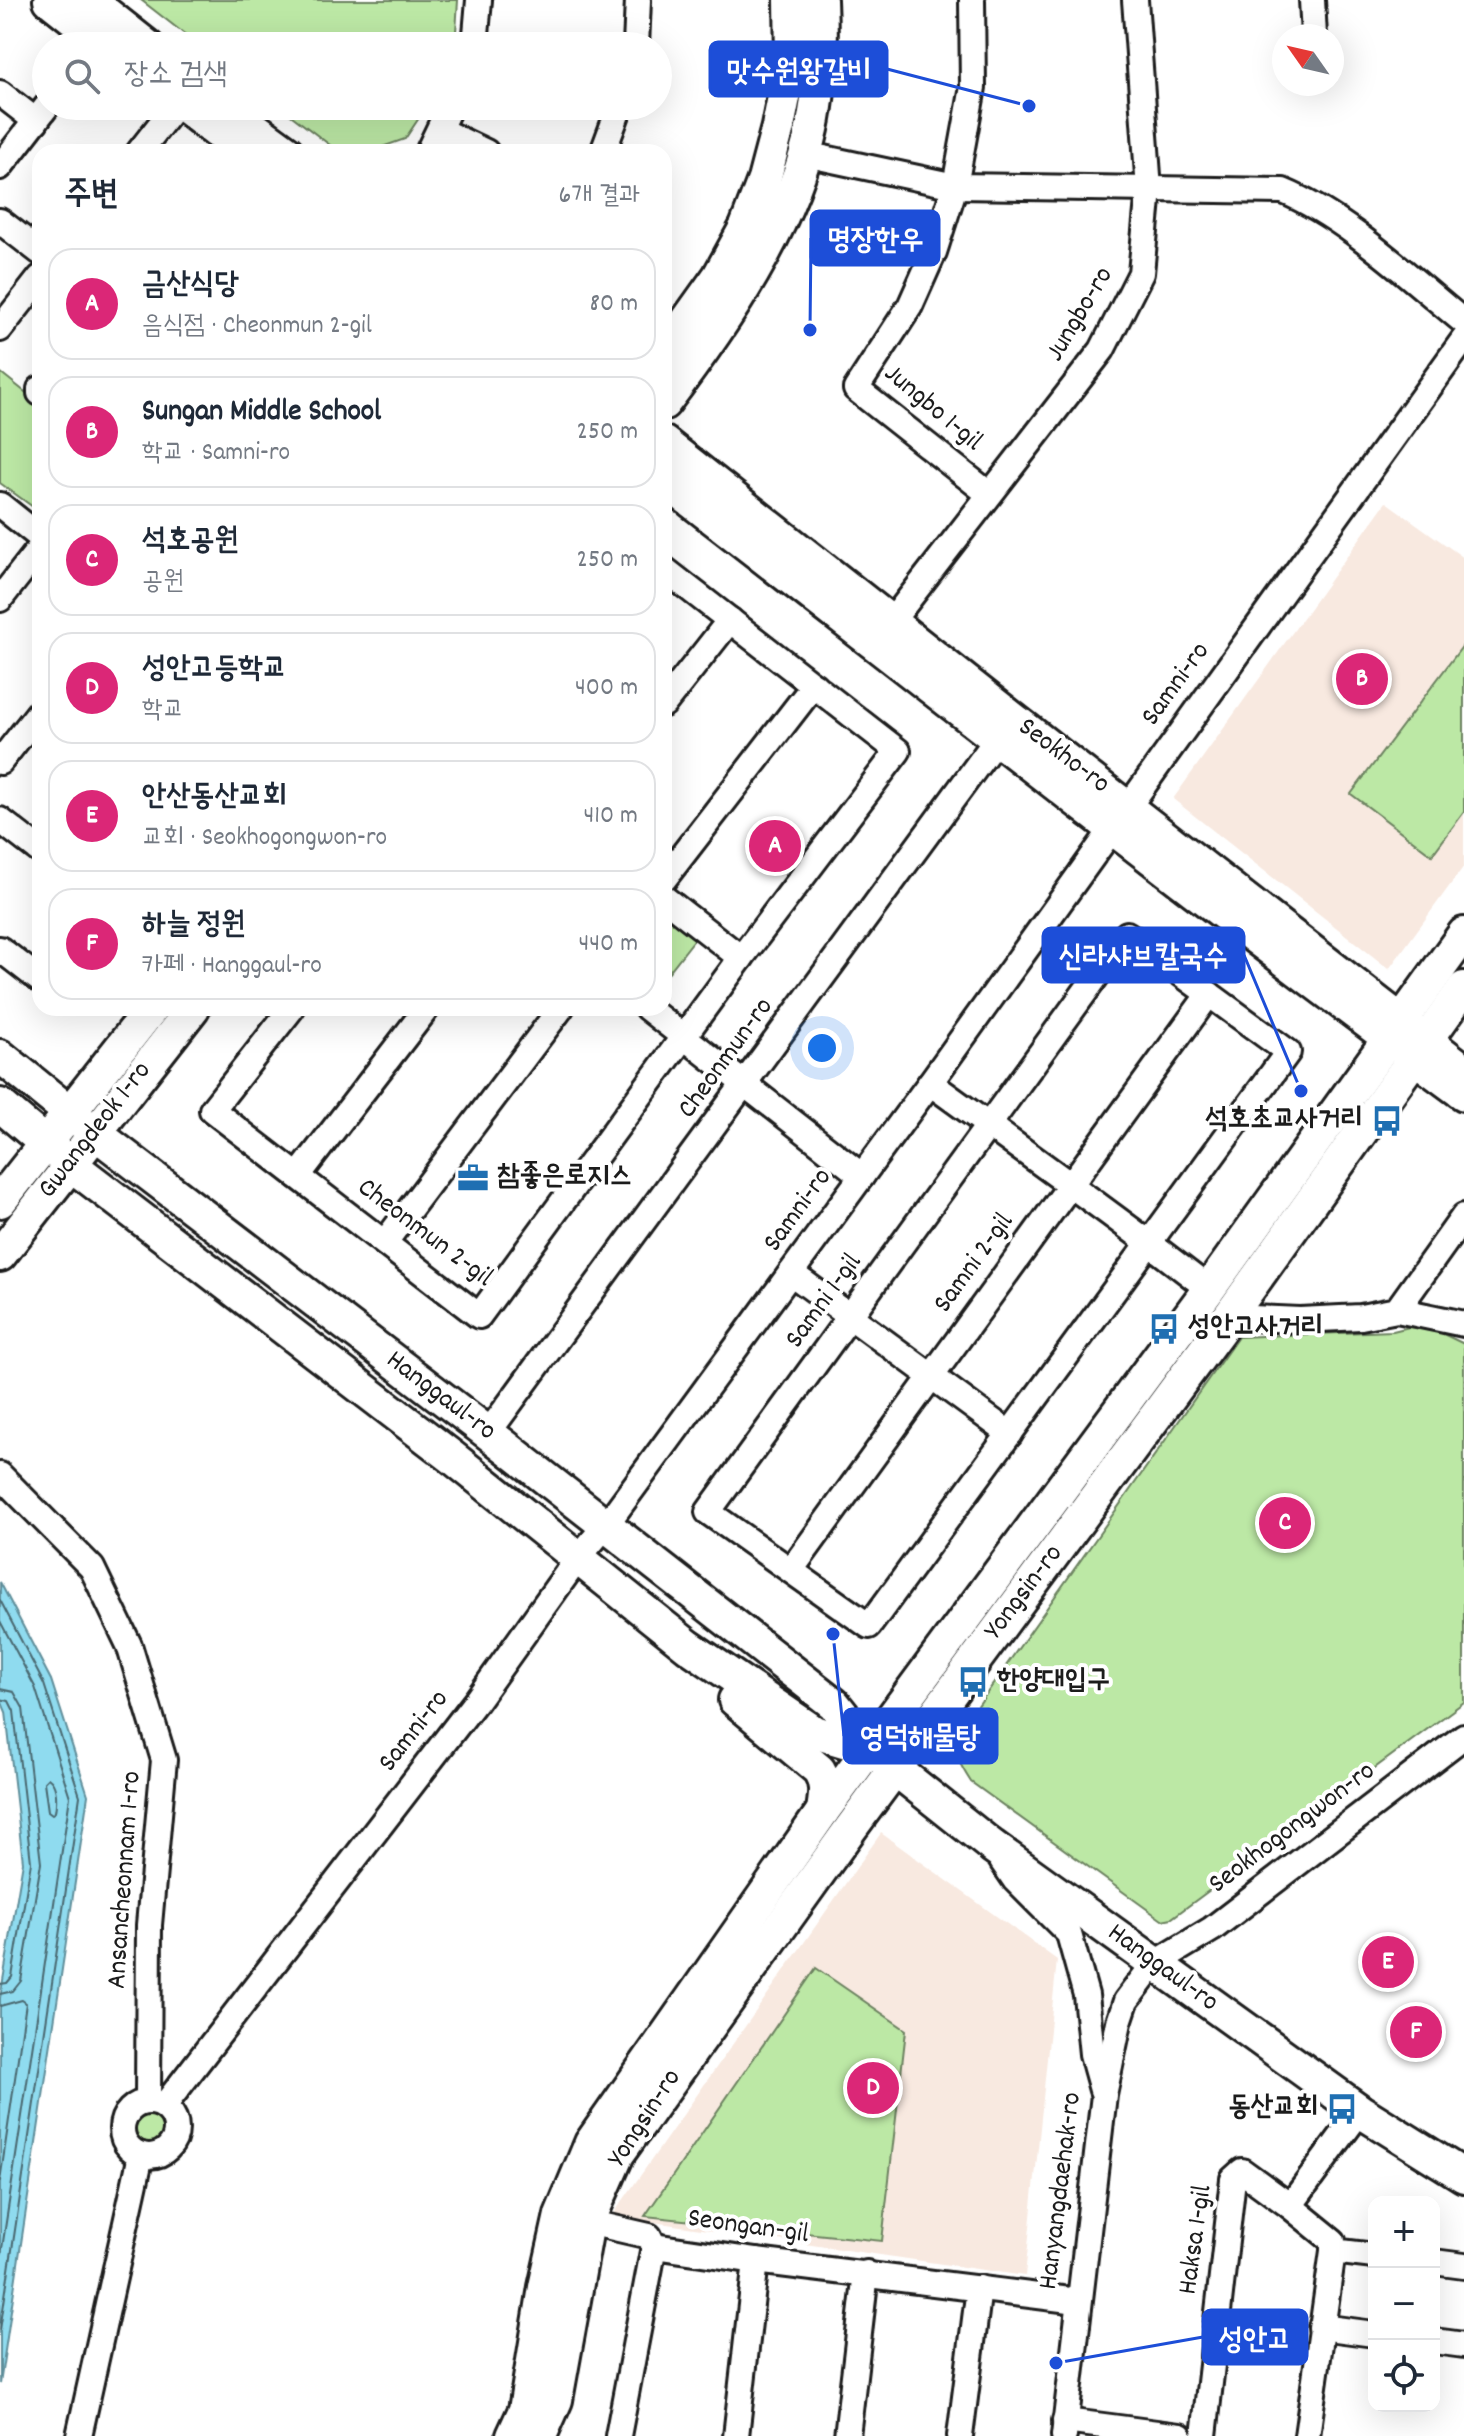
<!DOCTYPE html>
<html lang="ko">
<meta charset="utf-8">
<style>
body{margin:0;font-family:Dekko,"Poor Story",sans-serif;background:#f6f6f7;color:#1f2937}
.controls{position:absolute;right:24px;bottom:24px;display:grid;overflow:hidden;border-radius:16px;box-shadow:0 8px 32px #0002}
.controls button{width:72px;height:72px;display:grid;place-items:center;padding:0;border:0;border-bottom:2px solid #e0e1e3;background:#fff;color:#1f2937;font:40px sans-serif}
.compass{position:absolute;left:1272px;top:24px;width:72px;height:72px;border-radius:50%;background:#fff;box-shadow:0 8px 32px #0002;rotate:304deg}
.you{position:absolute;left:822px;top:1048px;width:28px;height:28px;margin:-20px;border:6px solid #fff;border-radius:50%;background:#1a73e8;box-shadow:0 0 0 12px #1a73e833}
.badge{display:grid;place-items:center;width:52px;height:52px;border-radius:50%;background:#db2777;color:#fff;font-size:26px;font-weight:700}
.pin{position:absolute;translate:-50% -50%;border:4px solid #fff;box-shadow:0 2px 8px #0006}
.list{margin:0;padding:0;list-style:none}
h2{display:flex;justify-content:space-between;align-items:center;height:104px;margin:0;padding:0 32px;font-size:34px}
h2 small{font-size:26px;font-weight:400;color:#747a83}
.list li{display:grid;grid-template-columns:52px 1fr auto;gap:24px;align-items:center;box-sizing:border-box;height:112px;margin:0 16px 16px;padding:0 16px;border:2px solid #e0e1e3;border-radius:24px}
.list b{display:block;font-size:30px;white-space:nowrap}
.list p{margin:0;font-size:26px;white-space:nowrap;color:#747a83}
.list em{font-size:26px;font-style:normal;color:#747a83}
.icon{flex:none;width:44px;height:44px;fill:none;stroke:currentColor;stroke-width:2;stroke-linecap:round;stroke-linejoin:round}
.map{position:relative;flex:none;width:1464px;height:2436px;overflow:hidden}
.search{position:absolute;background:#fff;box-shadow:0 8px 32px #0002;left:32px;top:32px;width:640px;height:88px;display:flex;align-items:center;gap:20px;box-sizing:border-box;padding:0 28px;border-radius:44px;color:#747a83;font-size:30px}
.panel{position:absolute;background:#fff;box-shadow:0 8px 32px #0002;left:32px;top:144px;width:640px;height:872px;border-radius:24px}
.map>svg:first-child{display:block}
.built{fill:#f8e9e0}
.green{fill:#bce8a5;stroke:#6c8260;stroke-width:2}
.water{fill:#8fdbef;stroke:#618f9b;stroke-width:2}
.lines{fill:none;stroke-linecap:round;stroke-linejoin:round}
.shore{stroke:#4a6870;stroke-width:2}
.minor-casing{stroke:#1c1c1c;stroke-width:30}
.major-casing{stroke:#1c1c1c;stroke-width:38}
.minor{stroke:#fff;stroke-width:24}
.major{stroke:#fff;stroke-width:32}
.labels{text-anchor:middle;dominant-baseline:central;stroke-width:8;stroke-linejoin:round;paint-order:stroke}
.street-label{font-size:28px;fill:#1c1c1c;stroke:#fff}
.poi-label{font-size:28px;font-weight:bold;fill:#1c1c1c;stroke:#fff;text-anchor:start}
.leader{fill:none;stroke:#1d4ed8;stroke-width:3}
.callout-dot{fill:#1d4ed8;stroke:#fff;stroke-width:3}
.callout{fill:#1d4ed8;stroke:#1d4ed8;stroke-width:3}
.callout-label{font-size:30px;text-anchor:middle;font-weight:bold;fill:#fff}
</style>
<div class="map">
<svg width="1464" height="2436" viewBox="0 0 1464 2436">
<rect width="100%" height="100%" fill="#fff"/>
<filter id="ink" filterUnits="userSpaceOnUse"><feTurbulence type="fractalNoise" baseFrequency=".0125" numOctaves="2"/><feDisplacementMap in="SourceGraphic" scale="16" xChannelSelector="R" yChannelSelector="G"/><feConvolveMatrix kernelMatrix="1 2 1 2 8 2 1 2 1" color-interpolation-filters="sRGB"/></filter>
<g filter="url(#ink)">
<g class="built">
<path d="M1386,502L1464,558V866L1389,969L1173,799Z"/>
<path d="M881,1833L1057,1960L1025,2276L612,2216Z"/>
</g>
<g class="green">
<path d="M141,0H458L456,32L452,46H200Z"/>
<path d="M279,106H427L405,139L368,152H339Z"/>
<path d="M0,372L40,404V512L0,483Z"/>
<path d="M1464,644V812L1432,855L1351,794Z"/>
<path d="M664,911L697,936L664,978Z"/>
<path d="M1409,1327L1435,1330L1464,1344V1702L1172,1918L1162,1920L971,1782C960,1765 953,1754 958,1734L1238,1337L1393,1331Z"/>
<path d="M816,1968L906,2030L882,2241L645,2216Z"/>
<circle cx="150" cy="2129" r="17"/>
</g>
<path class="water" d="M0,1582L51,1680L88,1795L0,2384V1998L23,1862L6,1712L0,1698Z"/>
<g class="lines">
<g class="shore">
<path d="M0,1600L44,1684L80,1796L0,2330"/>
<path d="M0,1621L35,1687L70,1797L0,2262"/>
<path d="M0,1689L14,1692L23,1708L41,1863L21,1981L13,1991L0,1994"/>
<path d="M0,1699L9,1701L14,1711L31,1862L12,1977L7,1983L0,1984"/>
<path d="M48,1778C58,1785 57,1800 55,1812L52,1814L48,1811L44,1782Z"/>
<path d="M0,2006L22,2000L26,2003L0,2181"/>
</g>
<defs>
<g id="minor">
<path d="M972,0L973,87L955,186L934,252L910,306L856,389L989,494"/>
<path d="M1312,0L1314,36"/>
<path d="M475,46L479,0"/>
<path d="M636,46L638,0"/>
<path d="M0,93L36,121"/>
<path d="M440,130L486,152"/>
<path d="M139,152L175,106"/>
<path d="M428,152L450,106"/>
<path d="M603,152L620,106"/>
<path d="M805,154L955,186L1283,191C1346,217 1411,279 1464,322"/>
<path d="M0,167L47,106"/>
<path d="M0,221L40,252"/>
<path d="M0,329L40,278"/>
<path d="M40,389V393"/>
<path d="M0,505L40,537"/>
<path d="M0,599L40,548"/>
<path d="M881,635L1102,350L1141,273L1149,189L1135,0"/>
<path d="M664,704L730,620"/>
<path d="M0,762L40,711"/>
<path d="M0,820L40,851"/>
<path d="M664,879L814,685"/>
<path d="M664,898L741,958"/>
<path d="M0,949L40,980"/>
<path d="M292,1008L212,1110L479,1316L741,958L898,751L664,569"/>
<path d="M647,1008L862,1176"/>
<path d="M930,1083C1003,1136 1077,1189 1149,1243L1288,1052L1127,934C988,1127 849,1320 708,1512L869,1626L1149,1243L1209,1289"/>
<path d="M298,1176L427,1008"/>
<path d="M385,1242L561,1008"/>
<path d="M791,1273L1010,1434"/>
<path d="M1397,1310L1464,1216"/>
<path d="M1228,1317L1300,1320L1361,1317L1397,1310L1464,1324"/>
<path d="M488,1433L1007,725"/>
<path d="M0,1475L92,1568L129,1645L164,1760L149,1925L148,2101"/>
<path d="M791,1570L1209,994"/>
<path d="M1002,1861L1015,1880L1069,1934L1086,1995L1092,2054L1102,2090"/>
<circle cx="149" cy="2129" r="27"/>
<path d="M164,2106L476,1701L578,1558L606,1525L930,1083L1464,339"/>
<path d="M1290,2206L1360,2111"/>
<path d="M588,2222L649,2236L654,2246"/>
<path d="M654,2246L756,2261L1078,2301"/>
<path d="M1434,2262L1464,2266"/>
<path d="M1321,2327L1374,2334"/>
<path d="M1434,2341L1464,2345"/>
<path d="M1065,2421L1180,2436"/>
<path d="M79,2436L141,2155"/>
<path d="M618,2436L654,2246"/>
<path d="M736,2436L756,2261"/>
<path d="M847,2436L866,2273"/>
<path d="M960,2436L979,2288"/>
<path d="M1064,2436L1104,2095L1119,2022L1126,2001L1154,1964L1212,1929L1464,1736"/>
<path d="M1204,2436L1233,2179L1242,2171L1290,2206L1333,2241V2251L1374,2256"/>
<path d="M1307,2436L1333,2251"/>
</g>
<g id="major">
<path d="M50,0L108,46"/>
<path d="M89,0L147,46"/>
<path d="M184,106L243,152"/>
<path d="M224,106L287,152"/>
<path d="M664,353L719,276L746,227L764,180L778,127L792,57L791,0"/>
<path d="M664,403C724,324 791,227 812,129C821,87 822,43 820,0"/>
<path d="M664,443L1012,718L1464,1070"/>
<path d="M664,480C930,686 1193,894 1464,1094"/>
<path d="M0,1056L95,1133L488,1433L834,1704L870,1749L992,1846L1360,2111L1464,2176"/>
<path d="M0,1105L70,1164L452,1457L688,1646L814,1732L870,1749"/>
<path d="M0,1201L152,1008"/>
<path d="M0,1255L193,1008"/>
<path d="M735,1700L819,1770C828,1785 825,1796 823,1811"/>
<path d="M513,2436L525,2410L545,2287L561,2215L591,2143L823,1811L1209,1289L1464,934"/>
<path d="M540,2436L556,2400L588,2222L618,2154L851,1828L1223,1325L1464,988"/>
</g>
</defs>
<use href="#minor" class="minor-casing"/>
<use href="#major" class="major-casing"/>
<use href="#minor" class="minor"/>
<use href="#major" class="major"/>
</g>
</g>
<defs>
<symbol id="bus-bare" viewBox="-9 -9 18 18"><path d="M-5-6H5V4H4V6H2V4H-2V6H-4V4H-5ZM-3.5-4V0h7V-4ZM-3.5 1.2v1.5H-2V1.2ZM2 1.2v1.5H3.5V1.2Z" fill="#1f6fb2" stroke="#fff" stroke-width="2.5" paint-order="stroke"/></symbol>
<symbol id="office-bare" viewBox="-9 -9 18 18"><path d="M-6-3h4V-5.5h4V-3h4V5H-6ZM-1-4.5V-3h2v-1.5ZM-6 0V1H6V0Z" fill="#1f6fb2" stroke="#fff" stroke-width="2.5" paint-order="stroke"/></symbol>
</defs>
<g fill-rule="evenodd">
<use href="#bus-bare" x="1365" y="1099" width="44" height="44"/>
<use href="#office-bare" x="451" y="1156" width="44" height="44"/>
<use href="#bus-bare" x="1142" y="1307" width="44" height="44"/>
<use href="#bus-bare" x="951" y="1660" width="44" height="44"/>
<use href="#bus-bare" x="1320" y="2087" width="44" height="44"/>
</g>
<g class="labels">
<g class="street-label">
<text transform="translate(1081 315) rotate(-59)">Jungbo-ro</text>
<text transform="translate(932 409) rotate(40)">Jungbo 1-gil</text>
<text transform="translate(1177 685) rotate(-54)">Samni-ro</text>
<text transform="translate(1063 757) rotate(37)">Seokho-ro</text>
<text transform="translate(727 1059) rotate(-54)">Cheonmun-ro</text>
<text transform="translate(96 1131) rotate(-52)">Gwangdeok 1-ro</text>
<text transform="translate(799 1211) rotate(-54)">Samni-ro</text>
<text transform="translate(424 1234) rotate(37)">Cheonmun 2-gil</text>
<text transform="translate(975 1264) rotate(-54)">Samni 2-gil</text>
<text transform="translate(825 1302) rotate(-54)">Samni 1-gil</text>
<text transform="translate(440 1397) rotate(37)">Hanggaul-ro</text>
<text transform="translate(1025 1593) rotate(-53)">Yongsin-ro</text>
<text transform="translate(415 1732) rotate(-52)">Samni-ro</text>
<text transform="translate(1293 1829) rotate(-37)">Seokhogongwon-ro</text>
<text transform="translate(126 1880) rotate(-86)">Ansancheonnam 1-ro</text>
<text transform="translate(1162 1969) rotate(36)">Hanggaul-ro</text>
<text transform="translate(646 2119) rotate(-57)">Yongsin-ro</text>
<text transform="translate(1062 2191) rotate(-83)">Hanyangdaehak-ro</text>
<text transform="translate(748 2228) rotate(8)">Seongan-gil</text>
<text transform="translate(1197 2240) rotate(-82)">Haksa 1-gil</text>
</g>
<g class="poi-label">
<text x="1363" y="1121" text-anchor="end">석호초교사거리</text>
<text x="497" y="1178">참좋은로지스</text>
<text x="1188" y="1329">성안고사거리</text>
<text x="997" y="1682">한양대입구</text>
<text x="1318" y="2109" text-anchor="end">동산교회</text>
</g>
</g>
<path class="leader" d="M1029 106L887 69M810 330L811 238M1301 1091L1244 955M833 1634L844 1736M1056 2363L1203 2337"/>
<g class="callout-dot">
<circle cx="1029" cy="106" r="8"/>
<circle cx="810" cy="330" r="8"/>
<circle cx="1301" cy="1091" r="8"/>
<circle cx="833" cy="1634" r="8"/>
<circle cx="1056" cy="2363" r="8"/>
</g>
<g class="callout">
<rect x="710" y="42" width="177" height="54" rx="8"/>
<rect x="811" y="211" width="128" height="54" rx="8"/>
<rect x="1043" y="928" width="201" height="54" rx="8"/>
<rect x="844" y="1709" width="153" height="54" rx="8"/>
<rect x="1203" y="2310" width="104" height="54" rx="8"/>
</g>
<g class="callout-label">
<text x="799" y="80">맛수원왕갈비</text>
<text x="875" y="248">명장한우</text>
<text x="1143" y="965">신라샤브칼국수</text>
<text x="920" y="1746">영덕해물탕</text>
<text x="1255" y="2348">성안고</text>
</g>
</svg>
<div class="controls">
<button>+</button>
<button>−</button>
<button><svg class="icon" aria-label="locate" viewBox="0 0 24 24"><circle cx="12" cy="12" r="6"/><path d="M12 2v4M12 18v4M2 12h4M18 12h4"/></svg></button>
</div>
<svg class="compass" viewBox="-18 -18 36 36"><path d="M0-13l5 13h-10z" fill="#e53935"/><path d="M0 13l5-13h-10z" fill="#747a83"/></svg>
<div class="you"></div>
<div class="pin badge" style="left:775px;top:846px">A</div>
<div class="pin badge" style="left:1362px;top:679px">B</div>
<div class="pin badge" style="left:1285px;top:1523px">C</div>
<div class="pin badge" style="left:873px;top:2088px">D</div>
<div class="pin badge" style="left:1388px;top:1962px">E</div>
<div class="pin badge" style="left:1416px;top:2032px">F</div>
<div class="search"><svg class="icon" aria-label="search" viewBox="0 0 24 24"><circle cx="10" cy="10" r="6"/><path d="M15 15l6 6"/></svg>장소 검색</div>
<section class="panel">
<h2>주변<small>6개 결과</small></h2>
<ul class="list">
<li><span class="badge">A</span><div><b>금산식당</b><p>음식점 · Cheonmun 2-gil</p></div><em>80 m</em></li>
<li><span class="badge">B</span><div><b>Sungan Middle School</b><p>학교 · Samni-ro</p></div><em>250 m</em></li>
<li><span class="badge">C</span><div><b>석호공원</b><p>공원</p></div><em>250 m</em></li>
<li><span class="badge">D</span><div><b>성안고등학교</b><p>학교</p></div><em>400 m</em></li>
<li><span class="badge">E</span><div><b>안산동산교회</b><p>교회 · Seokhogongwon-ro</p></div><em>410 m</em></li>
<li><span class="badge">F</span><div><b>하늘 정원</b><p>카페 · Hanggaul-ro</p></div><em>440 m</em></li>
</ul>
</section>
</div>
